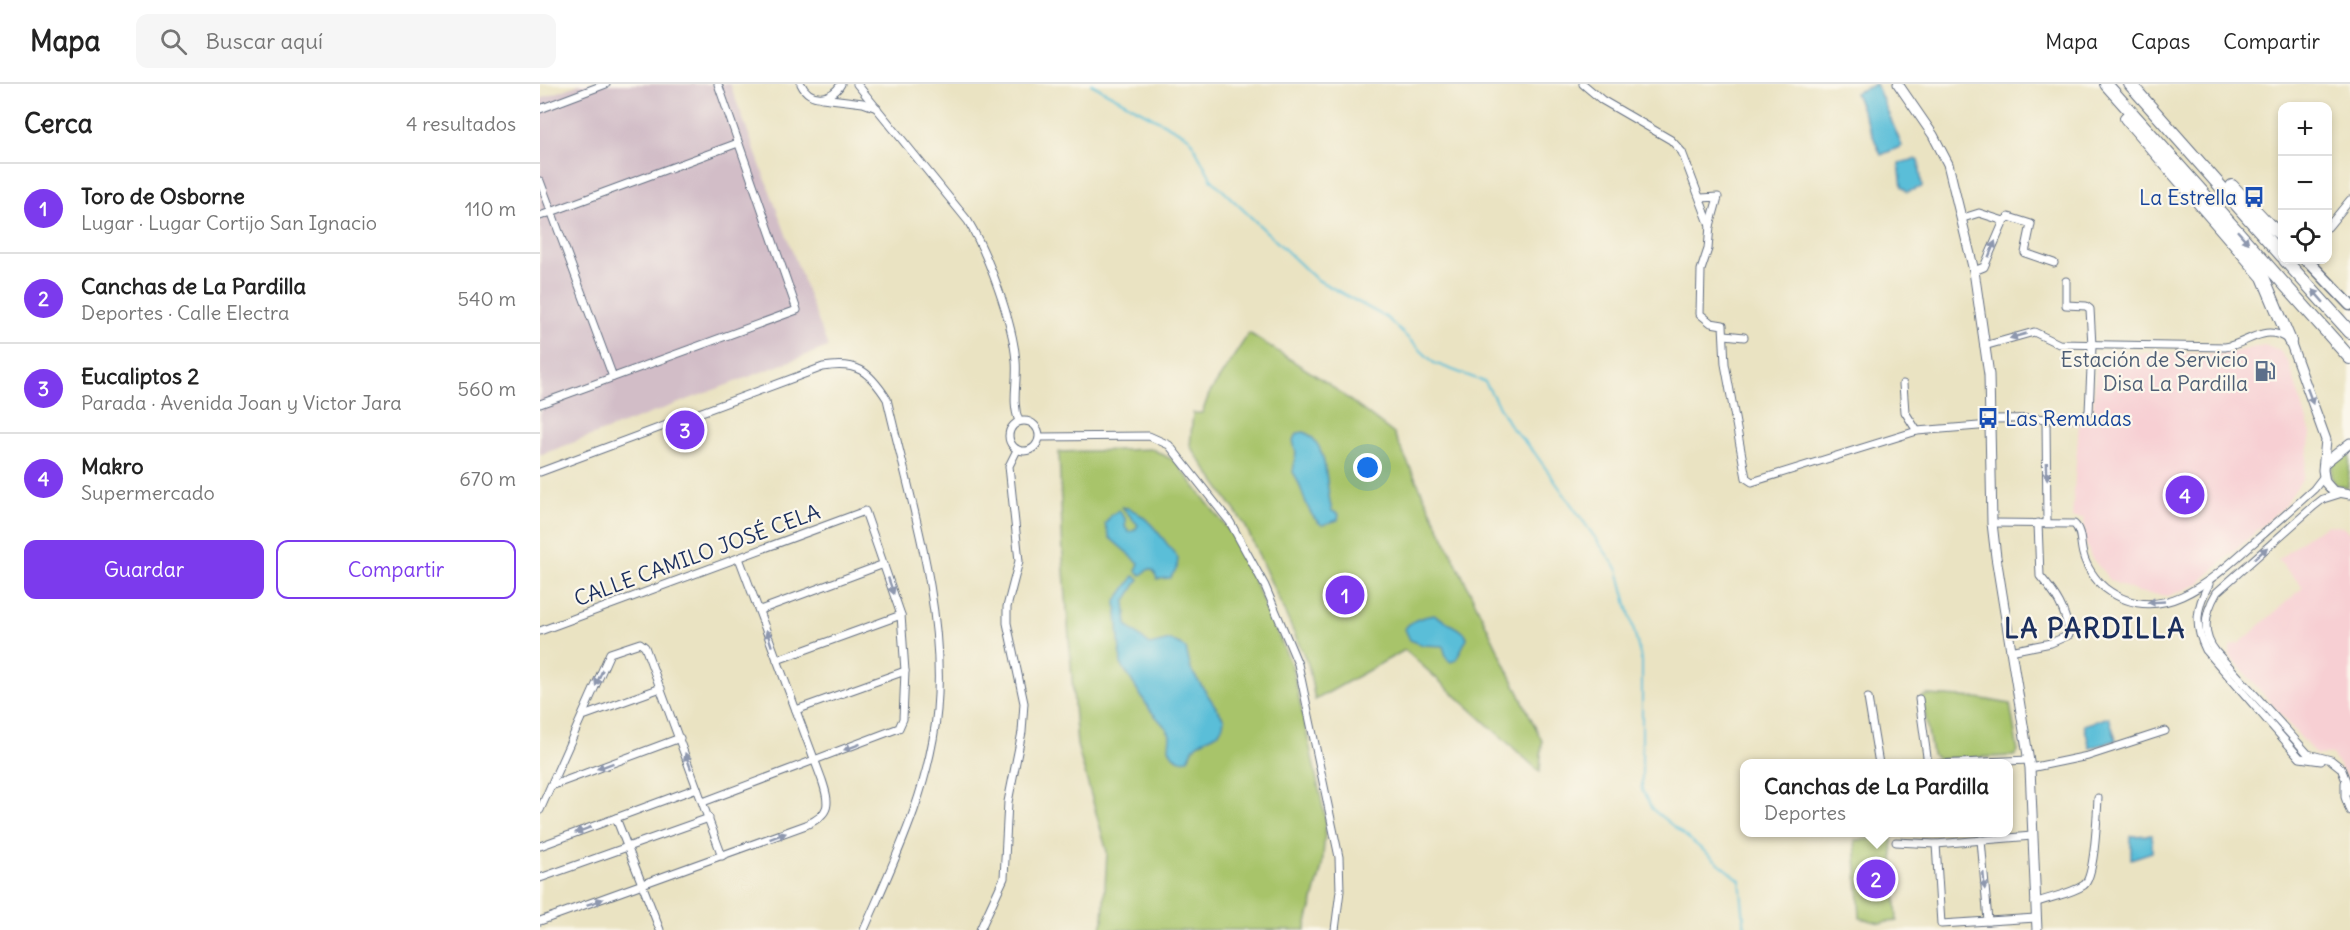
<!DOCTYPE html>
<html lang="es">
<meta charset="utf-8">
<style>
body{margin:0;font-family:Delius,sans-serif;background:#f6f6f6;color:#222}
.controls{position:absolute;right:18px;top:18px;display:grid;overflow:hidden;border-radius:12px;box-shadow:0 3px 9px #0003}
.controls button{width:54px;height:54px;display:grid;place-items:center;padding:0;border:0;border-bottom:2px solid #e0e0e0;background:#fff;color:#222;font:30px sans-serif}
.you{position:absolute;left:828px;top:384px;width:21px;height:21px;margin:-15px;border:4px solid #fff;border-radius:50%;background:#1a73e8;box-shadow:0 0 0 9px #1a73e833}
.badge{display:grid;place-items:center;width:39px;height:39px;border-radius:50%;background:#7c3aed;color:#fff;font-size:20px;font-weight:700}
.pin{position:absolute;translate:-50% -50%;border:3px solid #fff;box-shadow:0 2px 6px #0006}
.popup{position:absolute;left:1200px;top:675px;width:273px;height:78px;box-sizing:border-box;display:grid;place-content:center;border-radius:12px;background:#fff;filter:drop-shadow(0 2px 4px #0005);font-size:20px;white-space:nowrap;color:#767676}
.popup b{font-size:22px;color:#222}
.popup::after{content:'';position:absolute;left:50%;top:100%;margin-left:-12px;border:12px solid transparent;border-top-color:#fff}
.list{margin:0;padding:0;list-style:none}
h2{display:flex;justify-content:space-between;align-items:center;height:78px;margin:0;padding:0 24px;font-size:26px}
h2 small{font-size:20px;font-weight:400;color:#767676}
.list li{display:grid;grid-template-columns:39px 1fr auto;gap:18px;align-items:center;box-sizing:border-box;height:90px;padding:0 24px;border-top:2px solid #e0e0e0}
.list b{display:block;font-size:22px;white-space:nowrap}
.list p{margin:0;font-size:20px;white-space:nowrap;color:#767676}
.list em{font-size:20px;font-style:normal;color:#767676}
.actions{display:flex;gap:12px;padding:18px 24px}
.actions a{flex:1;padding:14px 0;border:2px solid #7c3aed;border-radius:12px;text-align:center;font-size:21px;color:#7c3aed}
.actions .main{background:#7c3aed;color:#fff}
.icon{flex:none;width:33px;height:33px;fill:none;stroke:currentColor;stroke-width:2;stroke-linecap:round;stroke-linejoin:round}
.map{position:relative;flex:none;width:1810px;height:846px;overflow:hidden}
header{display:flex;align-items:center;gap:36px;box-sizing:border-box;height:84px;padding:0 30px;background:#fff;border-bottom:2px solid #e0e0e0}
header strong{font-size:28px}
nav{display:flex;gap:33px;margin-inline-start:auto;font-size:21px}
.search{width:420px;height:54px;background:#f6f6f6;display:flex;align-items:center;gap:15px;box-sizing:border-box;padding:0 21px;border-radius:12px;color:#767676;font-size:22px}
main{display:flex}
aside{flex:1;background:#fff}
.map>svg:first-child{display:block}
.built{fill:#f7cfd3}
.industrial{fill:#d2bdc7}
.green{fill:#a8c46b;stroke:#627a64;stroke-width:1.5}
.water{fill:#5abed8;stroke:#3a769b;stroke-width:1.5}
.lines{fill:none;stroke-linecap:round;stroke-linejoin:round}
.stream{stroke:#5abed8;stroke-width:2}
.street-casing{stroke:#636e81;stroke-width:9}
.secondary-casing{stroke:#636e81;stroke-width:11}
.primary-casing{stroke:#636e81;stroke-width:13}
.highway-casing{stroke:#636e81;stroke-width:14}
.street{stroke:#fff;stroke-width:7}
.secondary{stroke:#fff;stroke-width:9}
.primary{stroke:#fff;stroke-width:10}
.highway{stroke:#fff;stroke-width:12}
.oneway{fill:#8d97ae}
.labels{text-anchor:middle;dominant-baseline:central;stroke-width:4.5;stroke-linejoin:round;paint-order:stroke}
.transit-label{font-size:21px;fill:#164399;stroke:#fbf7ec;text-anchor:end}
.service-label{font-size:21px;fill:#4e5e75;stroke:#fbf7ec;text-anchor:end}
.street-label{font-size:21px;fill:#1b2f5e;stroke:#fbf7ec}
.district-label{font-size:27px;font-weight:bold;letter-spacing:1.5px;fill:#1b2f5e;stroke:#fbf7ec}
</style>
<header>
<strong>Mapa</strong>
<div class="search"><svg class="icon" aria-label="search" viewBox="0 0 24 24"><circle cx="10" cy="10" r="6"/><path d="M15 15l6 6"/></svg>Buscar aquí</div>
<nav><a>Mapa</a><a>Capas</a><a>Compartir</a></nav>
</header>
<main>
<aside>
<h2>Cerca<small>4 resultados</small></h2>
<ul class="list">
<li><span class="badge">1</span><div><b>Toro de Osborne</b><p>Lugar · Lugar Cortijo San Ignacio</p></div><em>110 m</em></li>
<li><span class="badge">2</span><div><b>Canchas de La Pardilla</b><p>Deportes · Calle Electra</p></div><em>540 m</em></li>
<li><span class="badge">3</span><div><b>Eucaliptos 2</b><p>Parada · Avenida Joan y Victor Jara</p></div><em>560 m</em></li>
<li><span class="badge">4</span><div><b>Makro</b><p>Supermercado</p></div><em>670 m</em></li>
</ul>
<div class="actions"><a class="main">Guardar</a><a>Compartir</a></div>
</aside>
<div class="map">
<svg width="1810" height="846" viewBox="0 0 1810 846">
<rect width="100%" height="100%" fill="#fbf7ec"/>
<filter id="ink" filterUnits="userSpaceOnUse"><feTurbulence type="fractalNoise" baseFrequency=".0167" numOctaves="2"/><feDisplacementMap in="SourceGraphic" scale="12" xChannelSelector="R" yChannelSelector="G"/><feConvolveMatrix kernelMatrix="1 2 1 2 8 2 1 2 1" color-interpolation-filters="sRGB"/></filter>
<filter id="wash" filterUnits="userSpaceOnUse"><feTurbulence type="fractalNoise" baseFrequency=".008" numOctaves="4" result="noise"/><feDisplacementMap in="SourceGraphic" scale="24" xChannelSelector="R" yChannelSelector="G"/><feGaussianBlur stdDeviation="1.35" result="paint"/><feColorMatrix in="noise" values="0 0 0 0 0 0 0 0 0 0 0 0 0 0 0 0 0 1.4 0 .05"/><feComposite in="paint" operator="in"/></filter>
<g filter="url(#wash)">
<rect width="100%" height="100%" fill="#eae3c2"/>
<g class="built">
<path d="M1724,261L1740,267L1749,279L1771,350L1763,395L1743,423L1657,501L1628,512L1597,508L1571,497L1551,473L1545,457L1544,434H1532L1539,338L1552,339L1557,271L1560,268L1686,270Z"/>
<path d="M1788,441L1804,443L1810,450V698L1792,671H1776L1690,572V562L1700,559L1763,503L1738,476L1766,453Z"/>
</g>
<path class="industrial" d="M40,0H190L288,263L0,371V15Z"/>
<g class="green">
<path d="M709,249L786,298L854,350L1002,657L1000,688L865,566L775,616L768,580L705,441L650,362L653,329H662L669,310Z"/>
<path d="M612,365L635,377L694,453L752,582L786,737L782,783L765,846H560L563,837L567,768L537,661L523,473L519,368Z"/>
<path d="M1804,371L1810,372L1808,404L1795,400L1791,392L1793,379Z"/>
<path d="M1387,611L1437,614L1470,620L1478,667L1474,672L1399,675L1392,670L1382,613Z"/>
<path d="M1352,754L1357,837L1340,839L1320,834L1315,756Z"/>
</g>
<g class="water">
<path d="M1336,0L1362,62L1341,71L1315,9Z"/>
<path d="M1376,75L1379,77L1382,103L1367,108L1362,103L1359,79Z"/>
<path d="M764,348C790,359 785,405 792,427L799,430L798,436L782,441C764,429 764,404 753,388L756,369L753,356L758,349Z"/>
<path d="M582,423C605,425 624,457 638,474L637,484L630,494L617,495L614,487L609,485L601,491L596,487L599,479L570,454L565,440L571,431L579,426L586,436L585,443L589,448L595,446L598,441Z"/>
<path d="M594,492L599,495L585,518L587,542L610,561L630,556L640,560L646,565L651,586L684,635C682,655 668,651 656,661C653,665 650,671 648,675L640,676L633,672L629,664L630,651L627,645L610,626L581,580L576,517Z"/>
<path d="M895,531L925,549L927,554L916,576L911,578L907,575L903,562L883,561L870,556L865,545C870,536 885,532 895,531Z"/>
<path d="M1569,633L1576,656L1550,664L1544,641Z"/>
<path d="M1612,751V768L1591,775V752Z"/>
</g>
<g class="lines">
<path class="stream" d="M551,0L649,53L672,96L776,195L847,234L894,279L945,298L970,342L994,368L1078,486L1102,578V706L1112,725L1200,796L1205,846"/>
</g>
</g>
<g filter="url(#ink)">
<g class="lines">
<defs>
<g id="street">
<path d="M261,0C270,19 292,16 301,0"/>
<path d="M317,0L428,137C448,170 473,239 476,277C478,298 471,318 479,337"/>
<path d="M1043,0L1062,16L1131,56L1142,68L1170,142L1168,165L1161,186L1160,230L1171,239L1183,241L1185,280L1206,394L1212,398L1377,347L1451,341"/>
<path d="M282,14L323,19L337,24"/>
<path d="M0,25L66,0"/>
<path d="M0,97L73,293"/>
<path d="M1161,114L1178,113L1170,142"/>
<path d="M0,132L198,59"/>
<path d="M1423,134L1439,129L1464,137"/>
<path d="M1464,137L1469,133L1491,140L1485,169L1514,179"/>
<path d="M1788,143L1810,116"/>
<path d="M1434,187L1444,183L1464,137"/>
<path d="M1185,251L1204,253"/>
<path d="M1444,262L1494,248L1519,260L1685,263C1708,260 1724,239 1747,255"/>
<path d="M1363,300L1365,328L1377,347"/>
<path d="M0,320L257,226L178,0"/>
<path d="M1451,335L1543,334L1549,328L1552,262L1550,225L1546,222L1526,221V197"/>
<path d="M1506,335L1507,439"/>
<circle cx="484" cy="352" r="15"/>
<path d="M500,353L609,352L629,361L690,438L725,502L758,580L799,773L800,807L795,846"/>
<path d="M0,388L283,283C317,277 329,287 347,315C370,416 406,522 397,626C390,704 355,775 324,846"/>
<path d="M1799,410L1783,415L1774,422L1677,508C1665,528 1660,549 1676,568L1768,670L1791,676L1801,684L1810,707"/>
<path d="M1452,439L1534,440C1542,447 1540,460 1543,470C1546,482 1555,496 1565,504C1620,546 1673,495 1712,460C1733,442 1753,424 1774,405L1784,392"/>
<path d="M1669,500C1656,523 1654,542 1666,566L1760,674L1781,677"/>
<path d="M220,526L344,480"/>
<path d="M0,547L325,427L361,531L365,587L363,635L359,644L163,718"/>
<path d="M1470,567L1511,559L1529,551C1526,525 1516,511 1500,492L1498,439"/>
<path d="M237,576L361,531"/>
<path d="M1328,614L1339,680"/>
<path d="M1379,615L1388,680"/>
<path d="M256,626L365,587"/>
<path d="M43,632L121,604"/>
<path d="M1397,680L1489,676"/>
<path d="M1490,684L1548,672L1625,647"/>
<path d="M1805,699V713L1810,727"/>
<path d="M11,702L140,654"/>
<path d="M0,726L70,569L100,559L105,563L182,772"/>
<path d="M76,734L120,846"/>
<path d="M1441,756L1448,837"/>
<path d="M1356,758L1396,760L1492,752"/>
<path d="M1396,760L1401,840L1496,834"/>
<path d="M0,762L157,704"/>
<path d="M0,794L169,734"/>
<path d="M1495,819C1510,813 1531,810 1544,801C1555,793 1557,730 1558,714"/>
<path d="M0,837L266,741C291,730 290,720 282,696L199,474"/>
<path d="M440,846L464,794L468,718L482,648L484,619L467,539V523L479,477L469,382L477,366"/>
</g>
<g id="secondary">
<path d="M1358,0L1393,51L1408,80L1434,187L1449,291L1452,439L1456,473L1490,684L1497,846"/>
<path d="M1750,257L1786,356L1783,386L1785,398L1793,407L1810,410"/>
<path d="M1786,378L1810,359"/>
</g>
<path id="primary" d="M1767,176L1810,221"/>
<g id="highway">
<path d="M1566,0L1810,274"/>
<path d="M1590,0L1742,172"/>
<path d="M1586,34L1723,193L1750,257"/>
<path d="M1692,102L1728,140L1742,152"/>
<path d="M1745,176L1810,248"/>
<path d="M1766,176H1767"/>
</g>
</defs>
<use href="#street" class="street-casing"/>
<use href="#secondary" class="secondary-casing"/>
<use href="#primary" class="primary-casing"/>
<use href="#highway" class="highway-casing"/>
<use href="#street" class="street"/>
<use href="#secondary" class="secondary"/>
<use href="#primary" class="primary"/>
<use href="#highway" class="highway"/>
</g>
<defs><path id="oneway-solid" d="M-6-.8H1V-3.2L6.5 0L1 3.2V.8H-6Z" transform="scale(1.5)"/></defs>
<g class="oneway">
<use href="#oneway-solid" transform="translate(1703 153) rotate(48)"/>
<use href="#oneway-solid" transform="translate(1452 165) rotate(-67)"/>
<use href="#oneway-solid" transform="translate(1778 212) rotate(-131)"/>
<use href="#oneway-solid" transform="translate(1478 252) rotate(164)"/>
<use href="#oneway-solid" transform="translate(1770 312) rotate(70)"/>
<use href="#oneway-solid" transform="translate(1507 387) rotate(89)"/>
<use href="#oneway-solid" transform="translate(1721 469) rotate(-42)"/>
<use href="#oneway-solid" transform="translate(351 502) rotate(71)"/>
<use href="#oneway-solid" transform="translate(1616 518) rotate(177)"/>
<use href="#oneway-solid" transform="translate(229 554) rotate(-108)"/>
<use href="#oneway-solid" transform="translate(59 594) rotate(114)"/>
<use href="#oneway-solid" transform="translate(312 663) rotate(160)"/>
<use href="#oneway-solid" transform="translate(148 677) rotate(-110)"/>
<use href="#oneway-solid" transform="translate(65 682) rotate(160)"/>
<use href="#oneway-solid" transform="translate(43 746) rotate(160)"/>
<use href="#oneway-solid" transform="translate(238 752) rotate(-20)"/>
<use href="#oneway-solid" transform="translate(1444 797) rotate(85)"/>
<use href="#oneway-solid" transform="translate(55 818) rotate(-19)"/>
</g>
</g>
<defs>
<symbol id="bus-bare" viewBox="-9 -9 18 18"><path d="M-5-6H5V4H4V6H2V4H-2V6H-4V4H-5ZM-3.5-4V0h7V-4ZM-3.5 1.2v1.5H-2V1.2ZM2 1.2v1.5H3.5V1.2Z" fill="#1a4fb4" stroke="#fbf7ec" stroke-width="2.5" paint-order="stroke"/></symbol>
<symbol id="fuel-bare" viewBox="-9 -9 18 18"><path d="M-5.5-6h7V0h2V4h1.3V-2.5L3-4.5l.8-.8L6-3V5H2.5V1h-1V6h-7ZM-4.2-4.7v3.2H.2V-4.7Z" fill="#5c6f8a" stroke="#fbf7ec" stroke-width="2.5" paint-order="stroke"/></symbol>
</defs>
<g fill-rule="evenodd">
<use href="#bus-bare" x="1699" y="98" width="30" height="30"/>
<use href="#fuel-bare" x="1710" y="272" width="30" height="30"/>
<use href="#bus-bare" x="1433" y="319" width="30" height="30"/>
</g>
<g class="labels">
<g class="transit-label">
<text x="1697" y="113">La Estrella</text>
<text x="1465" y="334" text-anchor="start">Las Remudas</text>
</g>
<g class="service-label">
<text x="1708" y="275">Estación de Servicio<tspan x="1708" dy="24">Disa La Pardilla</tspan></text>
</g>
<g class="street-label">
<text transform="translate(157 471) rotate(-20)">CALLE CAMILO JOSÉ CELA</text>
</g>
<g class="district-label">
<text x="1555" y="544">LA PARDILLA</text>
</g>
</g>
</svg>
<div class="controls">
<button>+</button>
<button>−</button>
<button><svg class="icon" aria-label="locate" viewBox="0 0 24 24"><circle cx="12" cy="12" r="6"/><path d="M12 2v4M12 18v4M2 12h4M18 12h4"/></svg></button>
</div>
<div class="you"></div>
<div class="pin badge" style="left:805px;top:511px">1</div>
<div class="pin badge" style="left:1336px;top:795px">2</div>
<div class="popup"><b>Canchas de La Pardilla</b>Deportes</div>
<div class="pin badge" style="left:145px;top:346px">3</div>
<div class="pin badge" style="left:1645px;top:411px">4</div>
</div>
</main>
